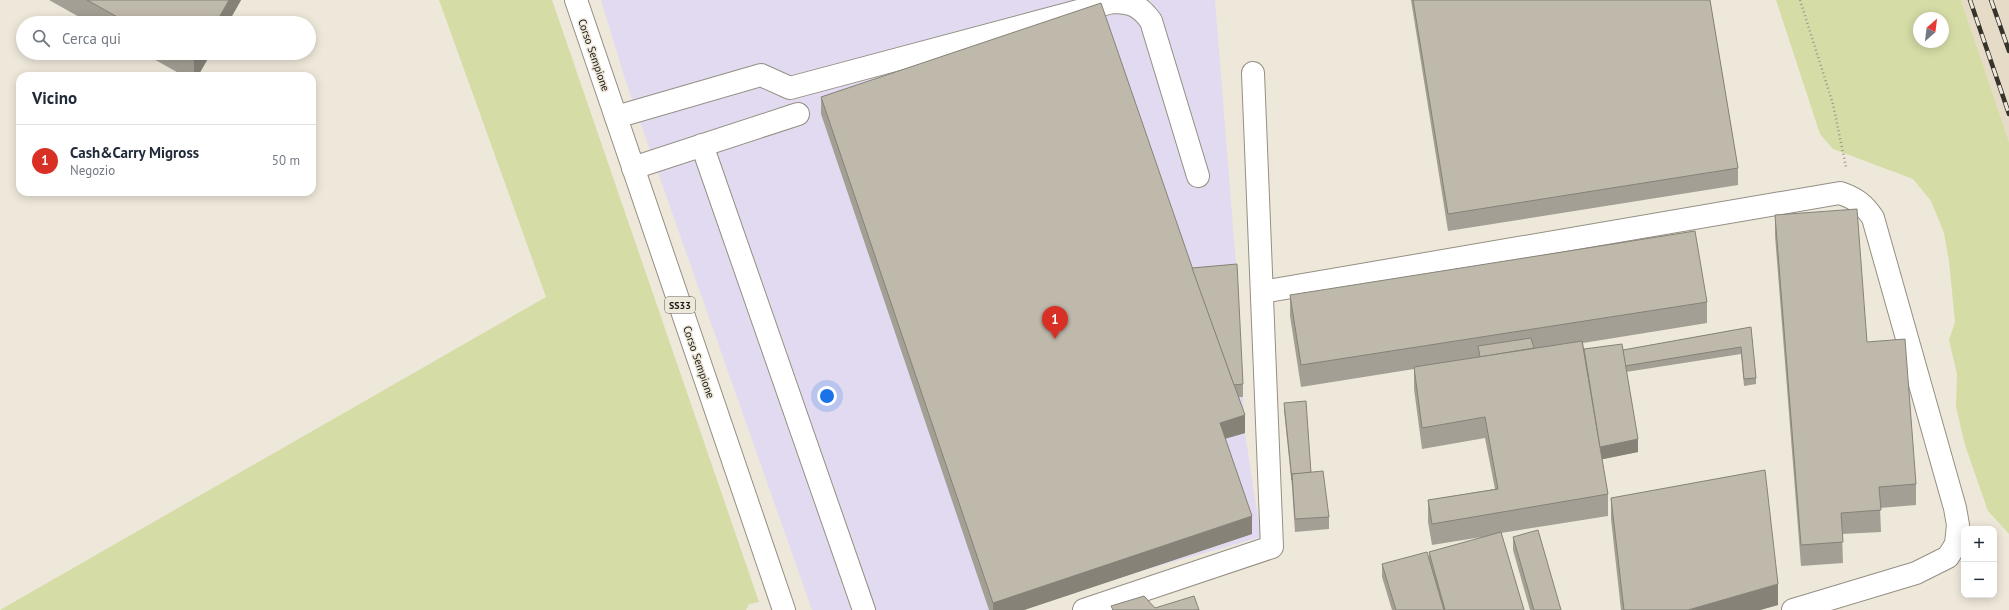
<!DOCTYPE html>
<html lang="it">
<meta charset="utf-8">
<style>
body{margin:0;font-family:"PT Sans",sans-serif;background:#f6f6f7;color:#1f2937}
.controls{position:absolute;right:12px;bottom:12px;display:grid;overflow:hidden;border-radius:8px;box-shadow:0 2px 10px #0003}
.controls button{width:36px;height:36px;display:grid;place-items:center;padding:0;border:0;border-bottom:1px solid #e0e1e3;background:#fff;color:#1f2937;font:20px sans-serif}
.compass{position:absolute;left:1913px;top:12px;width:36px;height:36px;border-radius:50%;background:#fff;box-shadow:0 2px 10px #0003;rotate:28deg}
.you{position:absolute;left:827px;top:396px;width:14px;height:14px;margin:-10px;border:3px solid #fff;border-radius:50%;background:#1a73e8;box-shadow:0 0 0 6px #1a73e833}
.badge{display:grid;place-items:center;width:26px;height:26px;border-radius:50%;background:#d93025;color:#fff;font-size:13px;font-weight:700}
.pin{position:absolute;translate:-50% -33px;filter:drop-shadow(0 1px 2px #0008)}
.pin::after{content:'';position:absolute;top:21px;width:14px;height:12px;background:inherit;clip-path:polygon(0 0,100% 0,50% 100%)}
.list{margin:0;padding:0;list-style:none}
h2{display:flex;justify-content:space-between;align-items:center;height:52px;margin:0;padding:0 16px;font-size:17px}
h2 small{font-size:13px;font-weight:400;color:#747a83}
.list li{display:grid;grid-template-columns:26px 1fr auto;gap:12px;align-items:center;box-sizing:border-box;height:72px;padding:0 16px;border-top:1px solid #e0e1e3}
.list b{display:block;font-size:15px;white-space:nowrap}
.list p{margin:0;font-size:13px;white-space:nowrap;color:#747a83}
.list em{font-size:13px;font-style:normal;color:#747a83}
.icon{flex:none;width:22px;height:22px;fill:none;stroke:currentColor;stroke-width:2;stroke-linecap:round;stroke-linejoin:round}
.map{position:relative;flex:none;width:2009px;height:610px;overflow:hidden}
.search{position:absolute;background:#fff;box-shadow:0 2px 10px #0003;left:16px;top:16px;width:300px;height:44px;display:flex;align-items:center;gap:10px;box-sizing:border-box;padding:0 14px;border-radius:22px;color:#747a83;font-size:15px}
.panel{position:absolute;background:#fff;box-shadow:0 2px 10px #0003;left:16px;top:72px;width:300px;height:124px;border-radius:12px}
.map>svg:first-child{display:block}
.commercial{fill:#e1daf0}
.built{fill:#e5dbc7}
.green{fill:#d5dca6;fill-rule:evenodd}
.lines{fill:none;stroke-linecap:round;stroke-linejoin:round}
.minor-casing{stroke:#958f83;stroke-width:24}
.major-casing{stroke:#958f83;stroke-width:24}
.path{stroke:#9a968c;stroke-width:2.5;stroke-dasharray:1 3;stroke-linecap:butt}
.minor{stroke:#fff;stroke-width:22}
.major{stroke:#fff;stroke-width:22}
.rail-casing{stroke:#35332c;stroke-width:4.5}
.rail{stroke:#eee8da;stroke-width:3;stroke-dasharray:9;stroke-linecap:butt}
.wall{fill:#a49f94}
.shaded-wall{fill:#868278}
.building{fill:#bfb9ac;stroke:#868278}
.labels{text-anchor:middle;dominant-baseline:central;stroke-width:3;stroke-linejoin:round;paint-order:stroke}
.shield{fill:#eee8da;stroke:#5c5851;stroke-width:1}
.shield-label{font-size:10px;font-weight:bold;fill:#1d1b16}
.street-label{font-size:11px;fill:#1d1b16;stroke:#eee8da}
</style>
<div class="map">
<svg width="2009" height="610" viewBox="0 0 2009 610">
<rect width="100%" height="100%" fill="#eee8da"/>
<path class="commercial" d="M601,0H1215L1237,277L1245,433L1261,537L1004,610H812L625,79Z"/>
<path class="built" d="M1961,0H2009V142Z"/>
<g class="green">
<path d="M439,0H552L759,602L749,604L746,610H0L546,297Z"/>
<path d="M1776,0H1961L2009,142V534L1988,511L1965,445L1956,407L1957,374L1949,340L1955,322L1949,261L1944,233L1931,201L1913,179L1833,149L1820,134ZM1919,18H1943V42H1919Z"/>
</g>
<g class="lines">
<defs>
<g id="minor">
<path d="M616,117L761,75L790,88L1112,2C1132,2 1140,6 1151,21L1198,176"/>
<path d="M702,145L864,610"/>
<path d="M633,168L798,114"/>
<path d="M1262,292L1840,193C1855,198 1864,204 1873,218L1955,508L1958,525L1956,544L1948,557L1916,573L1793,610"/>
<path d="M1084,610L1272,547L1253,73"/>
</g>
<path id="major" d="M576,0L784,610"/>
</defs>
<use href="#minor" class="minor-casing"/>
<use href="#major" class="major-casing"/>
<path class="path" d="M1800,0L1833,104L1846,167"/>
<use href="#minor" class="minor"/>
<use href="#major" class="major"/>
<defs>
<g id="rail">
<path d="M1970,0L2009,114"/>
<path d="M1991,0L2009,51"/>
</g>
</defs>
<use href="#rail" class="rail-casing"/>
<use href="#rail" class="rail"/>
</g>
<g class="wall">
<path d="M49,0H241L228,23H90Z"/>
<path d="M1411,0H1710L1738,168V185L1448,231Z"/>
<path d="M143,53H211L198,76H184Z"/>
<path d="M821,97L1192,268L1243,384V397H1239L1245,433L1225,439L1252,534L1024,610H989L821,114Z"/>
<path d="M1775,215L1867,342L1916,484V505L1880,508L1881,532L1842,534L1843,563L1801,566L1775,236Z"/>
<path d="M1290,295L1707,302V323L1583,343L1584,349L1623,350L1751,327L1756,378V384L1744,386L1741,354L1626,372L1638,452L1602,459L1608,494V516L1501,533L1524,610H1392L1382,577V564L1429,557V552L1488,536L1432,545L1428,522V500L1495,489L1485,438L1422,449L1414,389V369L1301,387L1290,316Z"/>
<path d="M1284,403L1329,517V529L1295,532L1292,487L1284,410Z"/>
<path d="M1611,498L1778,605L1760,610H1621L1611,519Z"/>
<path d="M1513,537L1561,610H1530L1513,550Z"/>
</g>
<g class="shaded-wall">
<path d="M229,0H241L228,23H216Z"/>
<path d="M199,53H211L198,76H194V60Z"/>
<path d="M1245,415V433L1220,440V423Z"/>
<path d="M1638,439V452L1599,460V447Z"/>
<path d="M1252,516V534L1024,610H993V603Z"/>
<path d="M1778,584V605L1760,610H1688Z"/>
</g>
<g class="building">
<path d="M87,0H229L216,23H128Z"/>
<path d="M1413,0H1710L1738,168L1448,214Z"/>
<path d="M1101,3L1191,264L1245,415L1220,423L1252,516L993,603L821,97Z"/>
<path d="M181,53H199L194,60Z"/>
<path d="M1857,209L1867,342L1905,339L1916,484L1879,487L1881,510L1841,513L1843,542L1801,545L1775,215Z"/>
<path d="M1695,231L1707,302L1301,365L1290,295Z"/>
<path d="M1237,264L1243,384L1234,385L1192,268Z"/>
<path d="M1751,327L1756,378L1744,379L1741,347L1625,366L1623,350Z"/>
<path d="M1531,338L1534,348L1480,357L1478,346Z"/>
<path d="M1582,341L1608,494L1432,524L1428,500L1498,489L1485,417L1422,428L1414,367Z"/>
<path d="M1622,344L1638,439L1600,447L1584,349Z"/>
<path d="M1306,401L1311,473L1292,474V480L1284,403Z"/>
<path d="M1765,470L1778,584L1688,610H1624L1611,498Z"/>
<path d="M1323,471L1329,517L1295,519L1292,474Z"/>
<path d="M1538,530L1561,610H1534L1513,537Z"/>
<path d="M1501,532L1524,610H1445L1429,552Z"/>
<path d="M1427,552L1444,610H1396L1382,564Z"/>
<path d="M1144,596L1155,608L1194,596L1199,610H1113L1111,606Z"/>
</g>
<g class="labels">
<rect class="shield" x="665" y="297" width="30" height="16" rx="3"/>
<g class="shield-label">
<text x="680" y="305">SS33</text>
</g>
<g class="street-label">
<text transform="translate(594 55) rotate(71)">Corso Sempione</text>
<text transform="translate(699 362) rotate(71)">Corso Sempione</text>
</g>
</g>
</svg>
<div class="controls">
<button>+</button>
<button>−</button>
</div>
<svg class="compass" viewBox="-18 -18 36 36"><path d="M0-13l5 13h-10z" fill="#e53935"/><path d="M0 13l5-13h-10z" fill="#747a83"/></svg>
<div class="you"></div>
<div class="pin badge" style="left:1055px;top:339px">1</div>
<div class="search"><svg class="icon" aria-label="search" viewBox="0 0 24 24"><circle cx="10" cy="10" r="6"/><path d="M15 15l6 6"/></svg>Cerca qui</div>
<section class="panel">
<h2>Vicino<small></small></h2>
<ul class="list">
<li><span class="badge">1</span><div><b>Cash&amp;Carry Migross</b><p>Negozio</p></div><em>50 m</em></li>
</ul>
</section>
</div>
